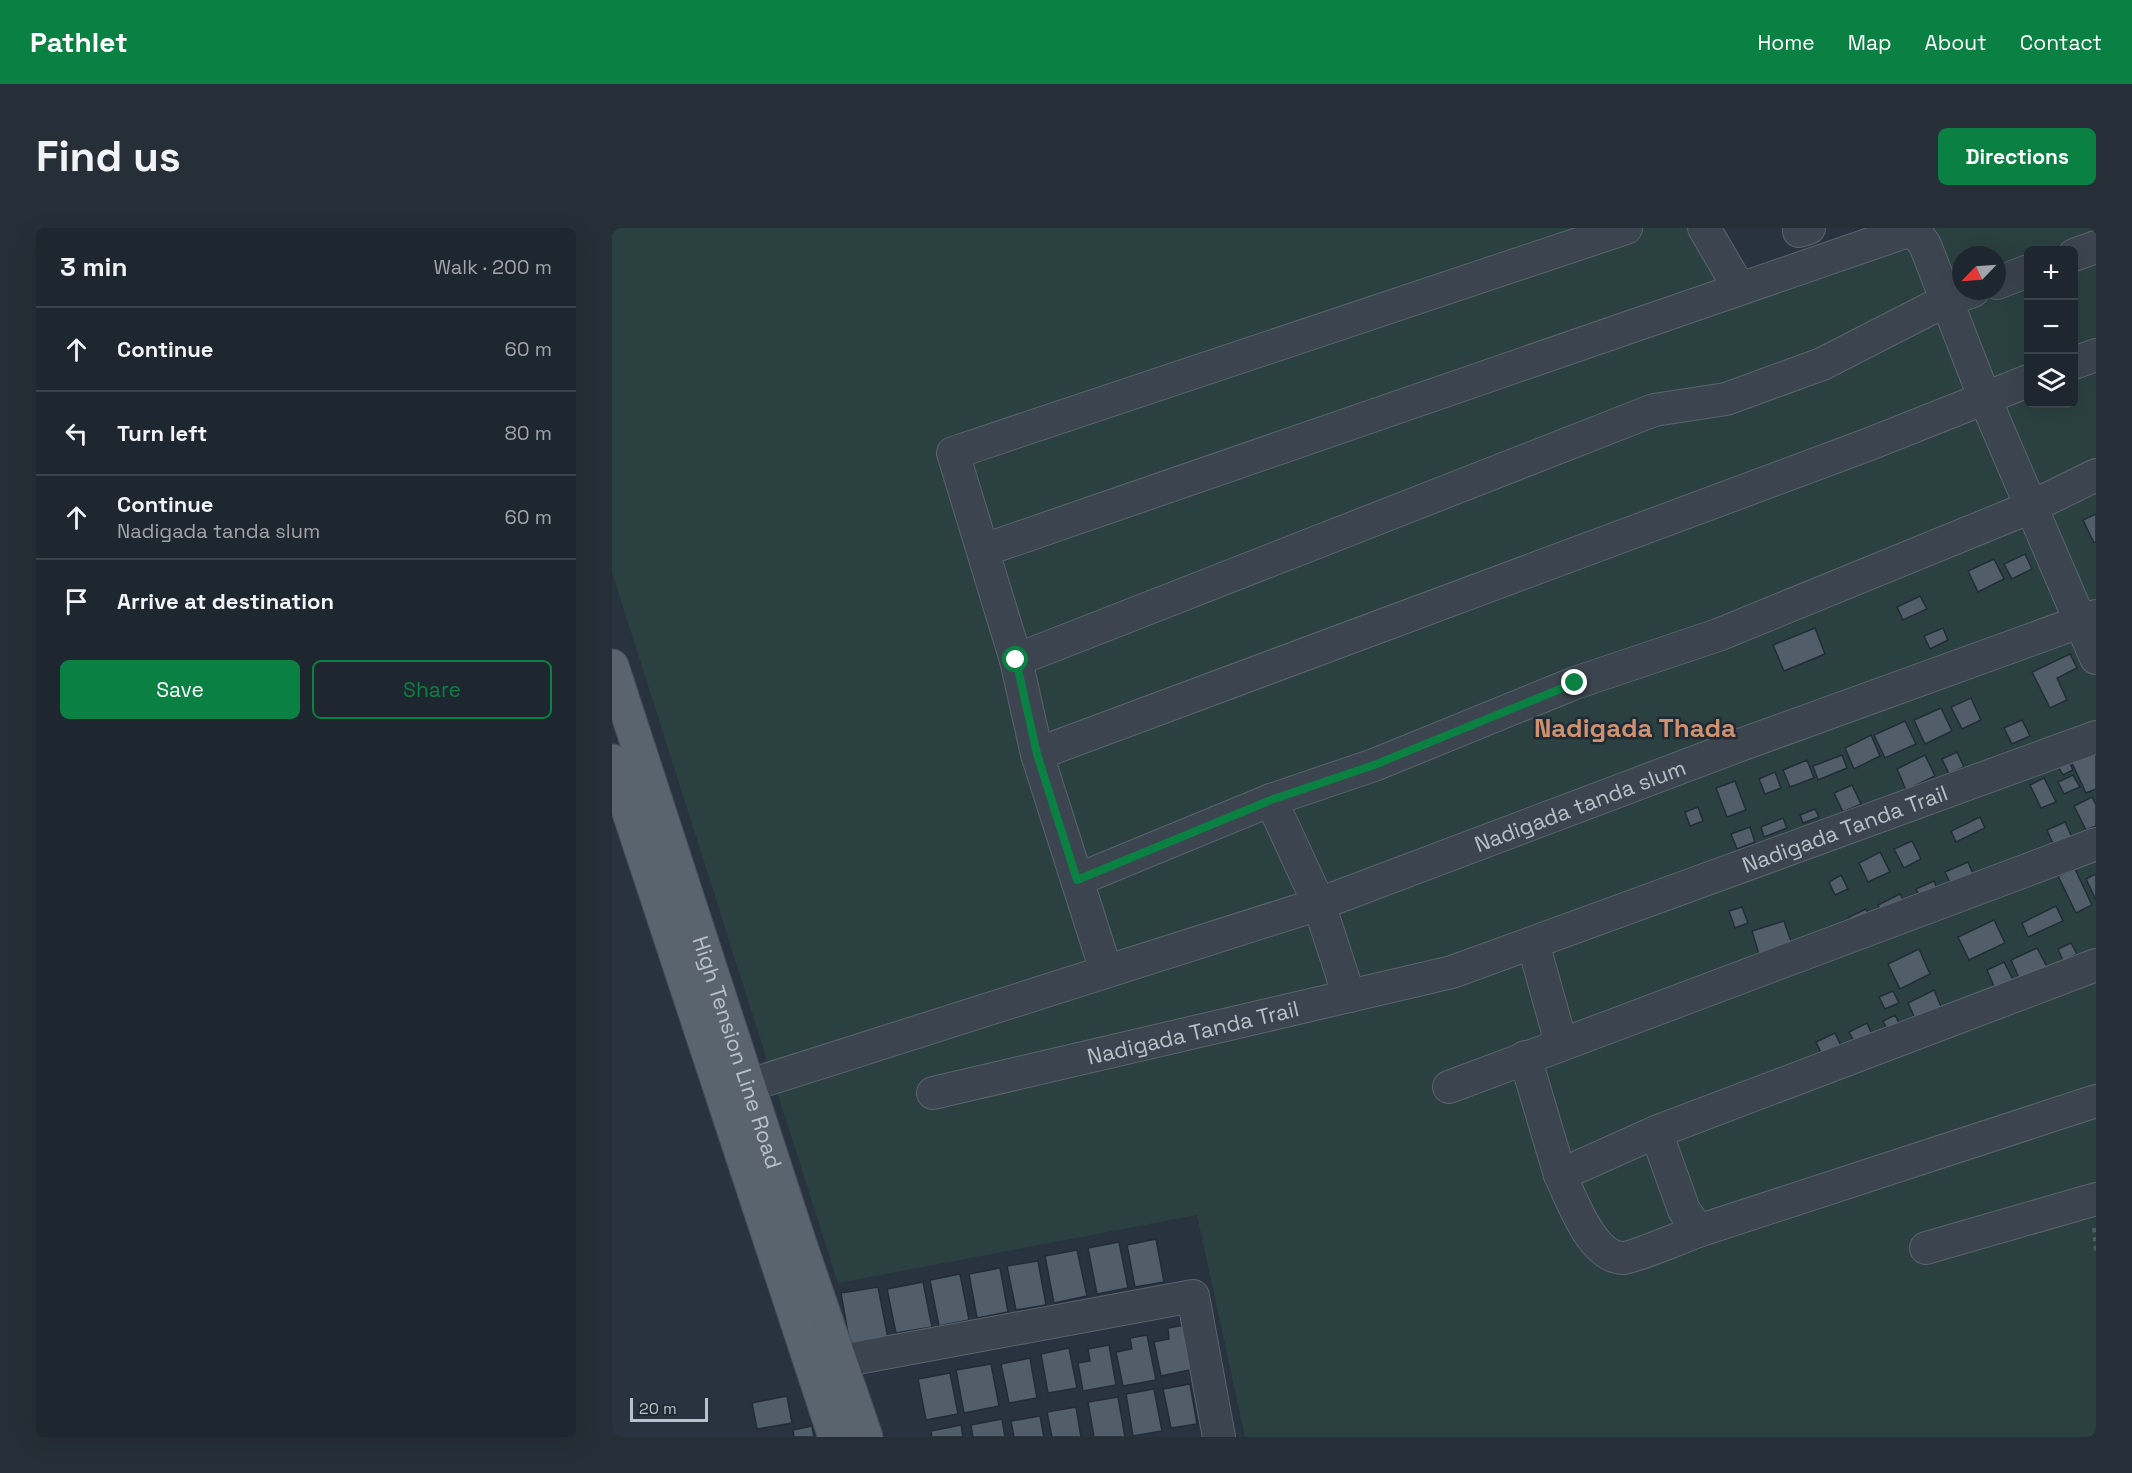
<!DOCTYPE html>
<meta charset="utf-8">
<style>
body{margin:0;font-family:"Space Grotesk",sans-serif;background:#262e37;color:#f1f3f6}
.controls{position:absolute;right:18px;top:18px;display:grid;overflow:hidden;border-radius:9px;box-shadow:0 6px 24px #0002}
.controls button{width:54px;height:54px;display:grid;place-items:center;padding:0;border:0;border-bottom:2px solid #3c434b;background:#1e262f;color:#f1f3f6;font:30px sans-serif}
.compass{position:absolute;left:1340px;top:18px;width:54px;height:54px;border-radius:50%;background:#1e262f;box-shadow:0 6px 24px #0002;rotate:245deg}
.scale{position:absolute;left:18px;bottom:15px;width:78px;box-sizing:border-box;padding-left:6px;border:3px solid #b8c0ca;border-top:0;font-size:16px;line-height:21px;white-space:nowrap;color:#b8c0ca;-webkit-text-stroke:4px #202a35;paint-order:stroke}
.stop{position:absolute;width:18px;height:18px;margin:-14px;border:4px solid #0b8043;border-radius:50%;background:#fff}
.stop.end{background:#0b8043;border-color:#fff;box-shadow:0 2px 6px #0008}
.list{margin:0;padding:0;list-style:none}
h2{display:flex;justify-content:space-between;align-items:center;height:78px;margin:0;padding:0 24px;font-size:26px}
h2 small{font-size:20px;font-weight:400;color:#a1a5aa}
.list li{display:grid;grid-template-columns:39px 1fr auto;gap:18px;align-items:center;box-sizing:border-box;height:84px;padding:0 24px;border-top:2px solid #3c434b}
.list b{display:block;font-size:22px;white-space:nowrap}
.list p{margin:0;font-size:20px;white-space:nowrap;color:#a1a5aa}
.list em{font-size:20px;font-style:normal;color:#a1a5aa}
.actions{display:flex;gap:12px;padding:18px 24px}
.actions a{flex:1;padding:14px 0;border:2px solid #0b8043;border-radius:9px;text-align:center;font-size:21px;color:#0b8043}
.actions .main{background:#0b8043;color:#fff}
.icon{flex:none;width:33px;height:33px;fill:none;stroke:currentColor;stroke-width:2;stroke-linecap:round;stroke-linejoin:round}
.map{position:relative;flex:none;width:1484px;height:1209px;overflow:hidden;border-radius:9px}
header{display:flex;align-items:center;gap:36px;box-sizing:border-box;height:84px;padding:0 30px;background:#0b8043;color:#fff}
header strong{font-size:28px}
nav{display:flex;gap:33px;margin-inline-start:auto;font-size:21px}
.intro{display:flex;align-items:center;justify-content:space-between;box-sizing:border-box;height:144px;padding:0 36px}
h1{margin:0;font-size:42px}
.button{padding:15px 27px;border-radius:9px;background:#0b8043;color:#fff;font-size:21px;font-weight:700}
main{display:flex;gap:36px;padding:0 36px}
aside{flex:1;background:#1e262f;border-radius:9px;box-shadow:0 6px 24px #0002}
.map>svg:first-child{display:block}
.green{fill:#2b4141;fill-rule:evenodd}
.building{fill:#515e6a;stroke:#222c37;stroke-width:1.5}
.lines{fill:none;stroke-linecap:round;stroke-linejoin:round}
.minor-casing{stroke:#5a636d;stroke-width:34}
.major-casing{stroke:#454e59;stroke-width:35}
.path{stroke:#4a5e5f;stroke-width:4;stroke-dasharray:4.5 4.5;stroke-linecap:butt}
.minor{stroke:#3c454f;stroke-width:32}
.major{stroke:#5a646f;stroke-width:33}
.route{stroke:#0b8043;stroke-width:8}
.labels{text-anchor:middle;dominant-baseline:central;stroke-width:5;stroke-linejoin:round;paint-order:stroke}
.street-label{font-size:22px;fill:#b8c0ca;stroke:#202a35}
.quarter-label{font-size:26px;font-weight:bold;fill:#ce916f;stroke:#202a35}
</style>
<header>
<strong>Pathlet</strong>
<nav><a>Home</a><a>Map</a><a>About</a><a>Contact</a></nav>
</header>
<div class="intro"><h1>Find us</h1><a class="button">Directions</a></div>
<main>
<aside>
<h2>3 min<small>Walk · 200 m</small></h2>
<ul class="list">
<li><svg class="icon" aria-label="ahead" viewBox="0 0 24 24"><path d="M12 20V5M6 11l6-6 6 6"/></svg><div><b>Continue</b></div><em>60 m</em></li>
<li><svg class="icon" aria-label="left" viewBox="0 0 24 24"><path d="M17 20v-9H6M10 6l-5 5 5 5"/></svg><div><b>Turn left</b></div><em>80 m</em></li>
<li><svg class="icon" aria-label="ahead" viewBox="0 0 24 24"><path d="M12 20V5M6 11l6-6 6 6"/></svg><div><b>Continue</b><p>Nadigada tanda slum</p></div><em>60 m</em></li>
<li><svg class="icon" aria-label="arrive" viewBox="0 0 24 24"><path d="M6 21V4h12l-3 4 3 4H6"/></svg><div><b>Arrive at destination</b></div></li>
</ul>
<div class="actions"><a class="main">Save</a><a>Share</a></div>
</aside>
<div class="map">
<svg width="1484" height="1209" viewBox="0 0 1484 1209">
<rect width="100%" height="100%" fill="#28333f"/>
<path class="green" d="M0,0H1102L1130,42L1289,0H1484V1209H633L585,987L226,1055L0,344ZM1416,22H1462V176H1416ZM1349,27H1385V63H1349Z"/>
<g class="building">
<path d="M1484,286V314L1482,315L1471,292Z"/>
<path d="M1413,326L1420,341L1400,351L1392,336Z"/>
<path d="M1382,331L1392,351L1366,364L1356,343Z"/>
<path d="M1308,368L1315,381L1291,392L1285,379Z"/>
<path d="M1203,400L1213,426L1172,443L1161,417Z"/>
<path d="M1331,400L1336,412L1318,421L1312,408Z"/>
<path d="M1458,426L1465,440L1445,450L1455,472L1438,480L1420,444Z"/>
<path d="M1359,470L1369,492L1350,501L1339,479Z"/>
<path d="M1329,480L1340,503L1313,516L1302,492Z"/>
<path d="M1410,492L1418,508L1400,516L1392,500Z"/>
<path d="M1293,493L1304,516L1273,530L1262,507Z"/>
<path d="M1259,507L1268,528L1242,541L1233,520Z"/>
<path d="M1484,518V561L1474,565L1458,531Z"/>
<path d="M1345,524L1352,539L1337,546L1330,531Z"/>
<path d="M1230,527L1235,540L1206,552L1201,538Z"/>
<path d="M1313,527L1323,548L1294,562L1285,541Z"/>
<path d="M1455,530L1461,542L1451,547L1444,535Z"/>
<path d="M1195,532L1202,550L1178,559L1171,542Z"/>
<path d="M1163,544L1169,560L1153,566L1147,551Z"/>
<path d="M1461,547L1468,559L1452,566L1446,554Z"/>
<path d="M1432,550L1444,574L1429,580L1418,557Z"/>
<path d="M1123,553L1134,582L1115,589L1104,560Z"/>
<path d="M1240,557L1249,576L1231,584L1222,565Z"/>
<path d="M1480,569L1484,577V598L1474,602L1462,578Z"/>
<path d="M1086,579L1091,593L1078,598L1073,584Z"/>
<path d="M1203,581L1207,589L1191,595L1188,587Z"/>
<path d="M1368,589L1373,600L1344,614L1339,603Z"/>
<path d="M1171,590L1175,600L1152,609L1149,599Z"/>
<path d="M1453,594L1460,609L1442,618L1435,602Z"/>
<path d="M1138,599L1143,614L1125,621L1119,606Z"/>
<path d="M1300,613L1309,631L1292,640L1282,621Z"/>
<path d="M1268,624L1278,644L1256,654L1247,635Z"/>
<path d="M1356,634L1362,648L1340,659L1333,644Z"/>
<path d="M1463,641L1480,677L1464,685L1446,648Z"/>
<path d="M1484,646V672L1474,651Z"/>
<path d="M1229,647L1236,661L1223,667L1217,654Z"/>
<path d="M1322,653L1326,663L1309,671L1304,661Z"/>
<path d="M1288,666L1294,678L1272,689L1266,677Z"/>
<path d="M1444,678L1451,693L1416,709L1410,695Z"/>
<path d="M1130,679L1136,695L1123,700L1117,683Z"/>
<path d="M1254,681L1259,692L1243,700L1237,689Z"/>
<path d="M1382,692L1393,715L1357,732L1346,709Z"/>
<path d="M1172,693L1181,719L1148,730L1140,703Z"/>
<path d="M1459,715L1465,726L1451,733L1446,721Z"/>
<path d="M1425,720L1435,739L1408,752L1399,732Z"/>
<path d="M1307,721L1318,746L1288,761L1276,736Z"/>
<path d="M1392,734L1402,754L1384,763L1375,742Z"/>
<path d="M1322,762L1331,783L1305,795L1296,775Z"/>
<path d="M1281,763L1287,775L1273,781L1267,769Z"/>
<path d="M1283,787L1288,797L1276,803L1271,793Z"/>
<path d="M1255,795L1261,809L1244,817L1237,804Z"/>
<path d="M1223,805L1231,822L1212,831L1204,814Z"/>
<path d="M544,1011L552,1054L523,1059L515,1017Z"/>
<path d="M507,1014L516,1060L485,1066L476,1020Z"/>
<path d="M465,1022L475,1068L442,1075L433,1028Z"/>
<path d="M426,1033L434,1077L404,1082L395,1038Z"/>
<path d="M388,1040L396,1084L365,1090L357,1046Z"/>
<path d="M348,1046L357,1092L327,1098L318,1052Z"/>
<path d="M311,1054L320,1099L284,1105L275,1061Z"/>
<path d="M266,1059L276,1110L238,1117L229,1065Z"/>
<path d="M573,1097L582,1141L549,1148L542,1114L557,1111L556,1100Z"/>
<path d="M535,1107L544,1152L511,1158L504,1124L520,1121L518,1110Z"/>
<path d="M497,1117L504,1157L471,1163L466,1135L478,1133L476,1121Z"/>
<path d="M457,1120L465,1160L436,1165L429,1126Z"/>
<path d="M418,1130L425,1170L397,1175L389,1136Z"/>
<path d="M379,1136L387,1178L352,1185L344,1142Z"/>
<path d="M338,1145L346,1186L314,1192L306,1151Z"/>
<path d="M578,1156L585,1196L559,1200L551,1161Z"/>
<path d="M542,1161L550,1203L521,1208L514,1166Z"/>
<path d="M175,1168L180,1195L145,1201L140,1175Z"/>
<path d="M506,1169L513,1209H482L476,1174Z"/>
<path d="M464,1179L469,1209H440L435,1184Z"/>
<path d="M428,1188L432,1209H402L399,1193Z"/>
<path d="M390,1191L393,1209H361L359,1197Z"/>
<path d="M349,1197L351,1209H320L319,1203Z"/>
<path d="M200,1198L202,1209H182L181,1202Z"/>
</g>
<g class="lines">
<defs>
<g id="minor">
<path d="M1092,0L1127,60"/>
<path d="M1187,3L1197,0"/>
<path d="M1462,27L1484,19"/>
<path d="M1385,55L1416,43"/>
<path d="M1462,135L1484,127"/>
<path d="M372,322L1296,3L1305,6L1313,17L1373,171L1484,430"/>
<path d="M404,432L1042,182L1114,171L1210,136L1333,73L1361,63"/>
<path d="M425,526L1255,217L1416,153"/>
<path d="M465,652L659,572"/>
<path d="M921,715L949,815"/>
<path d="M494,743L425,526L404,432L341,225L1014,0"/>
<path d="M737,768L707,676L659,572L762,537L963,455L1106,407L1419,279L1484,247"/>
<path d="M913,829L948,947L1044,904L1484,737"/>
<path id="s1" d="M138,857L707,676L1131,516L1484,388"/>
<path d="M837,859L1484,616"/>
<path id="s2" d="M321,865L840,744L1484,509"/>
<path d="M1044,904L1072,982L1086,1003L1484,873"/>
<path d="M948,947C960,971 979,1029 1011,1030C1020,1030 1073,1008 1086,1003"/>
<path d="M1314,1020L1484,971"/>
<path d="M229,1133L581,1068L607,1209"/>
</g>
<g id="major">
<path id="s3" d="M0,438L188,1016L254,1209"/>
<path d="M0,533L223,1209"/>
</g>
</defs>
<use href="#minor" class="minor-casing"/>
<use href="#major" class="major-casing"/>
<path class="path" d="M1482,1000L1484,1023"/>
<use href="#minor" class="minor"/>
<use href="#major" class="major"/>
</g>
<g class="lines">
<path class="route" d="M404,432L425,526L465,652L659,572L762,537L963,455"/>
</g>
<g class="labels">
<g class="street-label">
<text stroke="none"><textPath href="#s1" startOffset="876">Nadigada tanda slum</textPath></text>
<text stroke="none"><textPath href="#s2" startOffset="951">Nadigada Tanda Trail</textPath></text>
<text stroke="none"><textPath href="#s2" startOffset="267">Nadigada Tanda Trail</textPath></text>
<text stroke="none"><textPath href="#s3" startOffset="406">High Tension Line Road</textPath></text>
</g>
<g class="quarter-label">
<text x="1023" y="500">Nadigada Thada</text>
</g>
</g>
</svg>
<div class="controls">
<button>+</button>
<button>−</button>
<button><svg class="icon" aria-label="layers" viewBox="0 0 24 24"><path d="M12 4l9 5-9 5-9-5zM3 14l9 5 9-5"/></svg></button>
</div>
<svg class="compass" viewBox="-18 -18 36 36"><path d="M0-13l5 13h-10z" fill="#e53935"/><path d="M0 13l5-13h-10z" fill="#a1a5aa"/></svg>
<div class="scale">20 m</div>
<div class="stop" style="left:404px;top:432px"></div>
<div class="stop end" style="left:963px;top:455px"></div>
</div>
</main>
